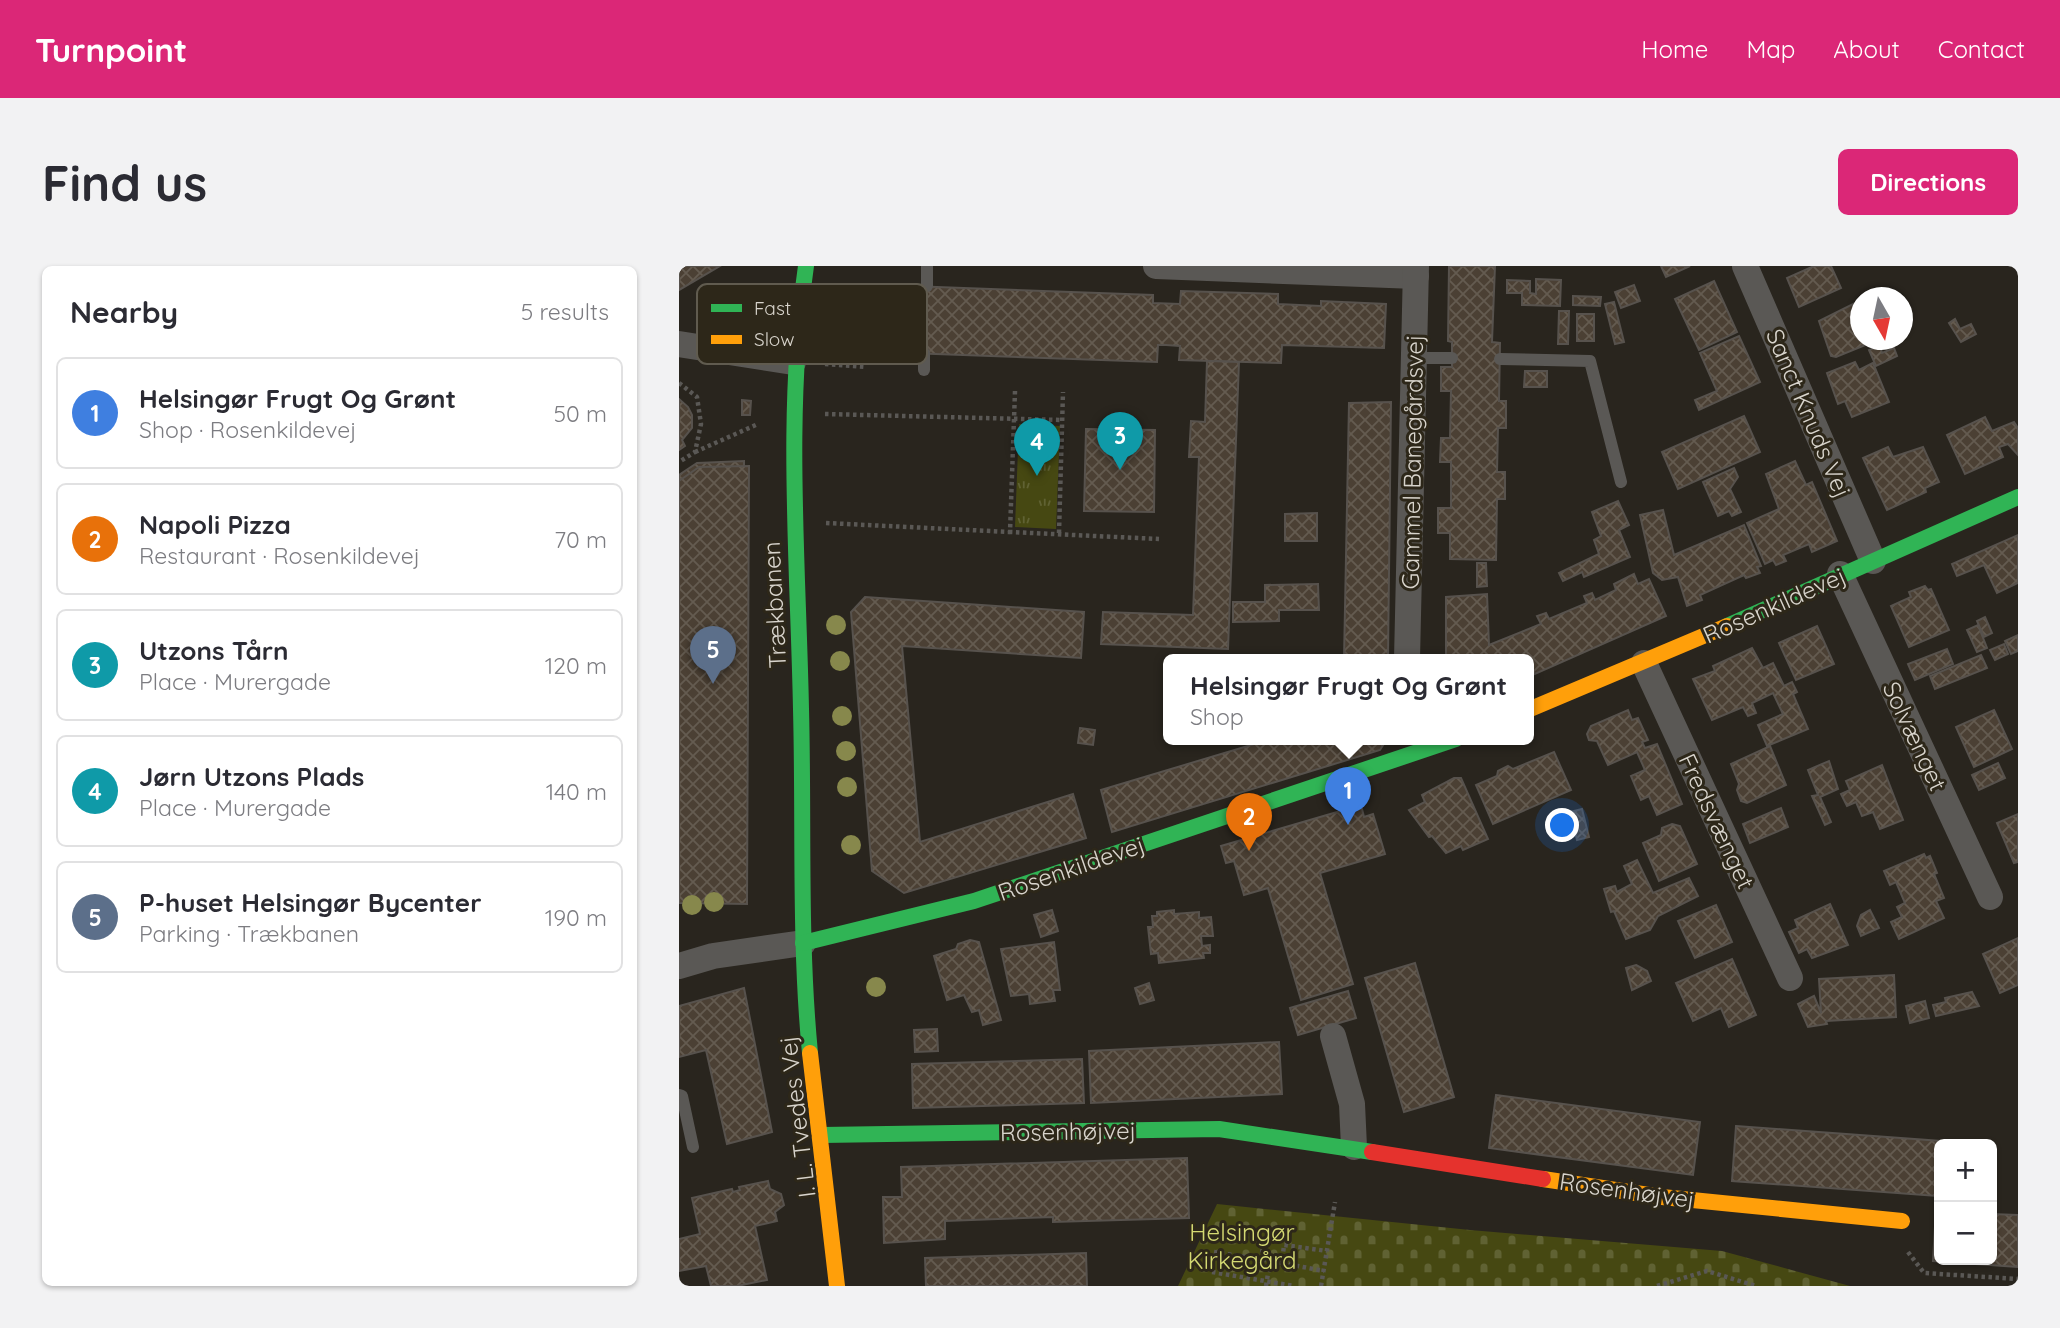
<!DOCTYPE html>
<meta charset="utf-8">
<style>
body{margin:0;font-family:Quicksand,sans-serif;background:#f2f2f3;color:#2b2b33}
.controls{position:absolute;right:21px;bottom:21px;display:grid;overflow:hidden;border-radius:10px;box-shadow:0 2px 5px #0004}
.controls button{width:63px;height:63px;display:grid;place-items:center;padding:0;border:0;border-bottom:2px solid #e1e1e2;background:#fff;color:#2b2b33;font:35px sans-serif}
.compass{position:absolute;left:1171px;top:21px;width:63px;height:63px;border-radius:50%;background:#fff;box-shadow:0 2px 5px #0004;rotate:171deg}
.you{position:absolute;left:884px;top:560px;width:24px;height:24px;margin:-18px;border:5px solid #fff;border-radius:50%;background:#1a73e8;box-shadow:0 0 0 10px #1a73e833}
.badge{display:grid;place-items:center;width:46px;height:46px;border-radius:50%;background:#db2777;color:#fff;font-size:23px;font-weight:700}
.pin{position:absolute;translate:-50% -58px;filter:drop-shadow(0 2px 4px #0008)}
.pin::after{content:'';position:absolute;top:37px;width:24px;height:21px;background:inherit;clip-path:polygon(0 0,100% 0,50% 100%)}
.popup{position:absolute;left:484px;top:388px;width:371px;height:91px;box-sizing:border-box;display:grid;place-content:center;border-radius:10px;background:#fff;filter:drop-shadow(0 2px 5px #0005);font-size:23px;white-space:nowrap;color:#7c7c81}
.popup b{font-size:26px;color:#2b2b33}
.popup::after{content:'';position:absolute;left:50%;top:100%;margin-left:-14px;border:14px solid transparent;border-top-color:#fff}
.list{margin:0;padding:0;list-style:none}
h2{display:flex;justify-content:space-between;align-items:center;height:91px;margin:0;padding:0 28px;font-size:30px}
h2 small{font-size:23px;font-weight:400;color:#7c7c81}
.list li{display:grid;grid-template-columns:46px 1fr auto;gap:21px;align-items:center;box-sizing:border-box;height:112px;margin:0 14px 14px;padding:0 14px;border:2px solid #e1e1e2;border-radius:10px}
.list b{display:block;font-size:26px;white-space:nowrap}
.list p{margin:0;font-size:23px;white-space:nowrap;color:#7c7c81}
.list em{font-size:23px;font-style:normal;color:#7c7c81}
.map{position:relative;flex:none;width:1339px;height:1020px;overflow:hidden;border-radius:10px}
header{display:flex;align-items:center;gap:42px;box-sizing:border-box;height:98px;padding:0 35px;background:#db2777;color:#fff}
header strong{font-size:33px}
nav{display:flex;gap:38px;margin-inline-start:auto;font-size:24px}
.intro{display:flex;align-items:center;justify-content:space-between;box-sizing:border-box;height:168px;padding:0 42px}
h1{margin:0;font-size:49px}
.button{padding:18px 32px;border-radius:10px;background:#db2777;color:#fff;font-size:24px;font-weight:700}
main{display:flex;gap:42px;padding:0 42px}
aside{flex:1;background:#fff;border-radius:10px;box-shadow:0 2px 5px #0004}
.map>svg:first-child{display:block}
.grass{fill:url(#grass-tufts)}
.cemetery{fill:url(#cemetery-stones)}
.building{fill:url(#building-cross-hatch);stroke:#57524d;stroke-width:2}
.lines{fill:none;stroke-linecap:round;stroke-linejoin:round}
.path{stroke:#5a5855;stroke-width:4.5;stroke-dasharray:3.5 3.5;stroke-linecap:butt}
.lane{stroke:#5a5855;stroke-width:12}
.street{stroke:#5a5855;stroke-width:26}
.fast{stroke:#30b455;stroke-width:16}
.slow{stroke:#ff9f0a;stroke-width:16}
.jam{stroke:#e5322d;stroke-width:16}
.tree{fill:#87884c}
.labels{text-anchor:middle;dominant-baseline:central;stroke-width:6;stroke-linejoin:round;paint-order:stroke}
.street-label{font-size:24px;fill:#d8d4cc;stroke:#2d2719}
.park-label{font-size:24px;fill:#d4d972;stroke:#2d2719}
.key{fill:#2d2719;stroke:#605b4f;stroke-width:2}
.key-label{font-size:19px;fill:#d8d4cc}
</style>
<header>
<strong>Turnpoint</strong>
<nav><a>Home</a><a>Map</a><a>About</a><a>Contact</a></nav>
</header>
<div class="intro"><h1>Find us</h1><a class="button">Directions</a></div>
<main>
<aside>
<h2>Nearby<small>5 results</small></h2>
<ul class="list">
<li><span class="badge" style="background:#3f7fe0">1</span><div><b>Helsingør Frugt Og Grønt</b><p>Shop · Rosenkildevej</p></div><em>50 m</em></li>
<li><span class="badge" style="background:#e8710a">2</span><div><b>Napoli Pizza</b><p>Restaurant · Rosenkildevej</p></div><em>70 m</em></li>
<li><span class="badge" style="background:#0f9aa8">3</span><div><b>Utzons Tårn</b><p>Place · Murergade</p></div><em>120 m</em></li>
<li><span class="badge" style="background:#0f9aa8">4</span><div><b>Jørn Utzons Plads</b><p>Place · Murergade</p></div><em>140 m</em></li>
<li><span class="badge" style="background:#5c6f8a">5</span><div><b>P-huset Helsingør Bycenter</b><p>Parking · Trækbanen</p></div><em>190 m</em></li>
</ul>
</aside>
<div class="map">
<svg width="1339" height="1020" viewBox="0 0 1339 1020">
<defs>
<pattern id="grass-tufts" width="24" height="20" patternUnits="userSpaceOnUse" patternTransform="scale(1.75)"><rect width="24" height="20" fill="#464812"/><path d="M3 7l-1-3M5 7V3M7 7l1-3M15 17l-1-3M17 17v-4M19 17l1-3" fill="none" stroke="#606233"/></pattern>
<pattern id="cemetery-stones" width="16" height="16" patternUnits="userSpaceOnUse" patternTransform="scale(1.75)"><rect width="16" height="16" fill="#464812"/><path d="M2 7V4a2 2 0 0 1 4 0v3zM10 15v-3a2 2 0 0 1 4 0v3z" fill="#606233"/></pattern>
<pattern id="building-cross-hatch" width="8" height="8" patternUnits="userSpaceOnUse" patternTransform="scale(1.75)"><rect width="8" height="8" fill="#4b4034"/><path d="M0 0l8 8M0 8l8-8" fill="none" stroke="#645b50"/></pattern>
</defs>
<rect width="100%" height="100%" fill="#29251e"/>
<path class="grass" d="M340,158L381,160L377,263L336,261Z"/>
<path class="cemetery" d="M538,938L791,964L1043,985L1171,1020H499Z"/>
<g class="building">
<path d="M0,0H41L0,24Z"/>
<path d="M770,0H816L813,76L821,77L820,135H827V162H819L818,206H826V233H818L817,294L771,293V267H759V242H772V196H761L762,172H771L772,125H762V101H773V76L769,75Z"/>
<path d="M982,0H1011L987,11Z"/>
<path d="M1135,0H1152L1162,22L1120,41L1108,12Z"/>
<path d="M857,13L882,14L881,40L843,39V27H828V14L851,15V27L857,28Z"/>
<path d="M1035,15L1058,66L1020,84L996,33Z"/>
<path d="M177,18L474,29V37L501,38L502,25L599,28V38L642,40V35L707,38L705,82L603,79L602,97L500,94L501,80L487,79H479L478,96L175,85Z"/>
<path d="M955,19L961,35L942,42L936,26Z"/>
<path d="M894,30L922,31L921,40L894,39Z"/>
<path d="M935,36L945,76L936,78L926,38Z"/>
<path d="M1178,36L1182,43V74L1196,75L1157,91L1152,90L1140,55Z"/>
<path d="M880,45H890L889,78H879Z"/>
<rect x="898" y="48" width="17" height="27"/>
<path d="M1276,53L1281,63L1292,58L1297,68L1282,76L1270,57Z"/>
<path d="M1060,70L1081,116L1020,144L1016,134L1038,125L1021,87Z"/>
<path d="M1201,80L1203,87L1215,82L1218,90L1197,100L1190,84Z"/>
<path d="M528,95L560,96L549,383L422,378L424,346L514,349L520,191H510L512,155L526,156Z"/>
<path d="M1176,96L1180,104L1194,97L1210,136L1173,151L1166,135L1159,138L1148,107Z"/>
<path d="M846,105H868V121H845Z"/>
<path d="M0,133L9,141L13,149V162L3,174L6,180L0,184Z"/>
<path d="M63,134L72,135L71,149H63Z"/>
<path d="M712,136L709,393H665L670,137Z"/>
<path d="M1065,150L1081,186L999,223L983,186Z"/>
<path d="M1306,151L1313,165L1335,156L1339,162V189L1329,178L1320,181L1324,191L1286,208L1268,169Z"/>
<path d="M407,163L476,164L475,246L405,245Z"/>
<path d="M1209,181L1214,191L1244,181L1260,216L1246,222L1247,226L1208,244L1184,192Z"/>
<path d="M65,195L63,632L0,631V209L18,197Z"/>
<path d="M1116,195L1127,219L1133,216L1158,275L1133,286L1130,278L1104,289L1107,295L1097,299L1094,294L1086,298L1068,257L1100,243L1087,208Z"/>
<path d="M70,200L68,638L0,637V215L20,201Z"/>
<path d="M1055,202L1059,211L1051,223L1062,246L1053,250L1050,245L1039,250L1024,216Z"/>
<path d="M939,235L950,259L940,264L951,291L905,311L903,306L884,315L880,307L920,288L915,274L922,270L913,246Z"/>
<path d="M984,244L995,289L1065,259L1082,300L1078,301L1081,307L1067,312L1065,309L1021,329L1023,334L1008,340L999,311L983,314L974,307L961,249Z"/>
<path d="M638,247V275H606V248Z"/>
<path d="M1339,269V317L1318,327L1305,299L1278,310L1273,298Z"/>
<path d="M798,297H807L808,320L798,321Z"/>
<path d="M955,308L959,318L970,313L987,350L849,411V393H767V331L808,328L810,379L862,358L858,350L867,347L870,353L908,337L905,330L913,327L916,334L937,324L935,318Z"/>
<path d="M639,318L640,344H600V355L554,356V336H586V319Z"/>
<path d="M1246,320L1249,324L1252,323L1270,364L1230,381L1212,340L1232,331L1230,326Z"/>
<path d="M186,331L405,346L402,392L223,380L241,576L394,528L407,572L225,627L193,605L172,346Z"/>
<path d="M1306,351L1313,367L1305,371L1298,355Z"/>
<path d="M1299,359L1308,382L1298,386L1288,364Z"/>
<path d="M1138,360L1155,398L1117,414L1100,377Z"/>
<path d="M1339,369V385L1332,388L1326,375Z"/>
<path d="M1325,378L1329,388L1316,394L1311,384Z"/>
<path d="M1073,382L1084,402L1094,397L1105,420L1113,416L1118,426L1114,428L1129,463L1088,480L1079,459L1104,448L1094,427L1073,437L1077,447L1069,450L1064,441L1033,454L1014,413L1036,405L1034,400Z"/>
<path d="M1268,383L1274,398L1236,414L1229,398Z"/>
<path d="M1302,389L1308,402L1256,423L1251,410Z"/>
<path d="M949,444L953,454L959,452L969,474L963,476L966,482L978,478L1003,538L978,549L970,530L962,534L952,510L966,504L958,486L929,499L918,475L910,474L908,468L912,460Z"/>
<path d="M1315,444L1333,483L1295,501L1277,461Z"/>
<path d="M401,462L416,464L414,479L399,477Z"/>
<path d="M592,473H708L701,484L433,566L422,524Z"/>
<path d="M1091,480L1107,519L1068,537L1062,535L1058,524L1060,518L1052,498Z"/>
<path d="M875,486L892,524L814,558L797,519L818,510L819,505L829,500L834,503Z"/>
<path d="M1150,495L1159,523L1141,531L1152,556L1146,559L1133,530L1139,529L1129,504Z"/>
<path d="M1319,497L1326,512L1300,524L1293,509Z"/>
<path d="M1203,499L1224,554L1201,563L1194,546L1183,550L1177,536L1168,540L1162,528L1171,524L1167,515Z"/>
<path d="M775,512H782L809,573L784,584L782,580L767,587L753,570L750,571L730,544L746,536L743,529Z"/>
<path d="M682,539L685,551L694,548L706,588L641,607L674,718L622,734L589,622L565,629L555,595L547,597L542,580Z"/>
<path d="M1102,542L1109,561L1071,577L1064,558Z"/>
<path d="M903,543L910,571L898,574L891,546Z"/>
<path d="M1339,548V596L1335,597L1318,557Z"/>
<path d="M993,558L1001,560L1018,598L980,615L964,577L982,569L983,562Z"/>
<path d="M1245,588L1247,592L1251,590L1258,607L1255,608L1265,632L1257,635L1265,652L1220,673L1212,656L1223,651L1218,641L1226,637L1217,616L1211,619L1205,605Z"/>
<path d="M958,594L974,627L1010,612L1019,630L979,650L971,664L947,673L935,645L932,646L925,623L936,620L938,626L953,618L945,600Z"/>
<path d="M1151,638L1169,679L1133,692L1128,683L1120,687L1110,666L1119,662L1116,654Z"/>
<path d="M1037,639L1053,676L1016,692L999,655Z"/>
<path d="M373,644L379,665L362,671L355,649Z"/>
<path d="M495,644V648L520,646V652L532,651L534,670H522L523,680L531,679V687H524L525,692L480,697L479,687L472,688L469,661H474L473,650H478V646Z"/>
<path d="M1191,644L1200,662L1182,670L1178,660L1182,649Z"/>
<path d="M1339,672V719L1321,727L1304,688Z"/>
<path d="M291,674L300,676L322,754L304,759L300,744L293,746L285,729L268,734L255,690L277,683L279,678Z"/>
<path d="M375,676L381,724H374L376,735L351,738L350,728L332,730L322,683Z"/>
<path d="M1053,693L1077,749L1050,761L1042,742L1014,755L997,717Z"/>
<path d="M736,697L775,831L725,846L686,712Z"/>
<path d="M957,699L968,705L972,715L953,724L947,702Z"/>
<path d="M1215,709L1217,751L1147,755L1148,758L1129,761L1119,738L1135,730L1142,747L1140,713Z"/>
<path d="M470,717L475,734L461,738L456,722Z"/>
<path d="M65,722L93,866L48,878L27,784L0,791V740Z"/>
<path d="M669,725L677,752L619,769L611,742Z"/>
<path d="M1293,726L1300,740L1257,750L1254,739L1267,736L1266,732Z"/>
<path d="M1246,735L1250,752L1231,757L1227,740Z"/>
<path d="M258,763L259,785L236,786L235,764Z"/>
<path d="M600,776L603,828L412,837L410,785Z"/>
<path d="M403,793L405,837L234,842L233,798Z"/>
<path d="M817,829L1021,856L1014,909L810,882Z"/>
<path d="M1057,860L1262,875L1258,930L1053,915Z"/>
<path d="M508,892L510,952L374,956V951L266,955V973L205,977L204,931H223L222,901Z"/>
<path d="M89,915L91,923L102,928L105,939L96,946L98,955L76,960L88,1014L58,1020H32L27,1000L0,1005V973L21,968L13,932L53,923L54,926L61,924L60,921Z"/>
<path d="M1257,943L1260,944V994H1313V948L1339,949V1001L1254,995Z"/>
<path d="M407,987L408,1020H247L246,992Z"/>
</g>
<g class="lines">
<g class="path">
<path d="M146,98L186,101"/>
<path d="M0,117L18,131L22,158L16,186L0,196"/>
<path d="M336,125L331,266L480,273"/>
<path d="M146,148L383,154"/>
<path d="M16,186L79,158"/>
<path d="M147,257L331,266"/>
<path d="M380,267L384,126"/>
<path d="M538,968L585,975L582,993"/>
<path d="M535,986L591,995"/>
<path d="M1229,986L1245,1007L1339,1013"/>
<path d="M603,997L645,1005"/>
<path d="M533,1006L615,1020"/>
<path d="M587,1020L591,995L603,997L605,979L648,985"/>
<path d="M642,1020L656,936"/>
<path d="M978,1020L1028,1005L1077,1020"/>
</g>
<g class="lane">
<path d="M248,20V0"/>
<path d="M735,92H773"/>
<path d="M821,93L911,95L942,216"/>
<path d="M245,104V87"/>
<path d="M0,829L3,830L14,881"/>
</g>
<g class="street">
<path d="M477,0L737,10"/>
<path d="M1066,0L1194,295"/>
<path d="M0,78L114,96"/>
<path d="M1161,308L1311,631"/>
<path d="M728,393L737,0"/>
<path d="M965,397L1111,712"/>
<path d="M0,700L34,690L124,677"/>
<path d="M654,770L673,838L675,881"/>
</g>
<g class="fast">
<path d="M127,0C106,148 119,294 122,443C125,558 120,673 131,787"/>
<path d="M1048,360L1339,231"/>
<path d="M124,677L295,635L777,473"/>
<path d="M143,869L540,863L693,886"/>
</g>
<g class="slow">
<path d="M849,444L1048,360"/>
<path d="M131,787L158,1020"/>
<path d="M864,913L983,931L1223,955"/>
</g>
<path class="jam" d="M693,886L864,913"/>
</g>
<g class="tree">
<circle cx="160" cy="29" r="10"/>
<circle cx="160" cy="67" r="10"/>
<circle cx="157" cy="359" r="10"/>
<circle cx="161" cy="395" r="10"/>
<circle cx="163" cy="450" r="10"/>
<circle cx="167" cy="485" r="10"/>
<circle cx="168" cy="521" r="10"/>
<circle cx="172" cy="579" r="10"/>
<circle cx="35" cy="636" r="10"/>
<circle cx="13" cy="639" r="10"/>
<circle cx="197" cy="721" r="10"/>
</g>
<g class="labels">
<g class="street-label">
<text transform="translate(1130 147) rotate(67)">Sanct Knuds Vej</text>
<text transform="translate(733 196) rotate(-89)">Gammel Banegårdsvej</text>
<text transform="translate(95 339) rotate(-93)">Trækbanen</text>
<text transform="translate(1095 339) rotate(-24)">Rosenkildevej</text>
<text transform="translate(1236 470) rotate(65)">Solvænget</text>
<text transform="translate(1038 555) rotate(65)">Fredsvænget</text>
<text transform="translate(392 602) rotate(-19)">Rosenkildevej</text>
<text transform="translate(118 851) rotate(-97)">I. L. Tvedes Vej</text>
<text transform="translate(389 865) rotate(-1)">Rosenhøjvej</text>
<text transform="translate(948 924) rotate(8)">Rosenhøjvej</text>
</g>
<g class="park-label">
<text x="563" y="966">Helsingør<tspan x="563" dy="28">Kirkegård</tspan></text>
</g>
</g>
<rect x="18" y="18" width="230" height="80" rx="10" class="key"/>
<rect x="32" y="38" width="31" height="8" fill="#30b455"/>
<rect x="32" y="69" width="31" height="9" fill="#ff9f0a"/>
<g class="key-label">
<text x="75" y="49">Fast</text>
<text x="75" y="80">Slow</text>
</g>
</svg>
<div class="controls">
<button>+</button>
<button>−</button>
</div>
<svg class="compass" viewBox="-18 -18 36 36"><path d="M0-13l5 13h-10z" fill="#e53935"/><path d="M0 13l5-13h-10z" fill="#7c7c81"/></svg>
<div class="you"></div>
<div class="pin badge" style="left:669px;top:559px;background:#3f7fe0">1</div>
<div class="popup"><b>Helsingør Frugt Og Grønt</b>Shop</div>
<div class="pin badge" style="left:570px;top:585px;background:#e8710a">2</div>
<div class="pin badge" style="left:441px;top:204px;background:#0f9aa8">3</div>
<div class="pin badge" style="left:358px;top:210px;background:#0f9aa8">4</div>
<div class="pin badge" style="left:34px;top:418px;background:#5c6f8a">5</div>
</div>
</main>
